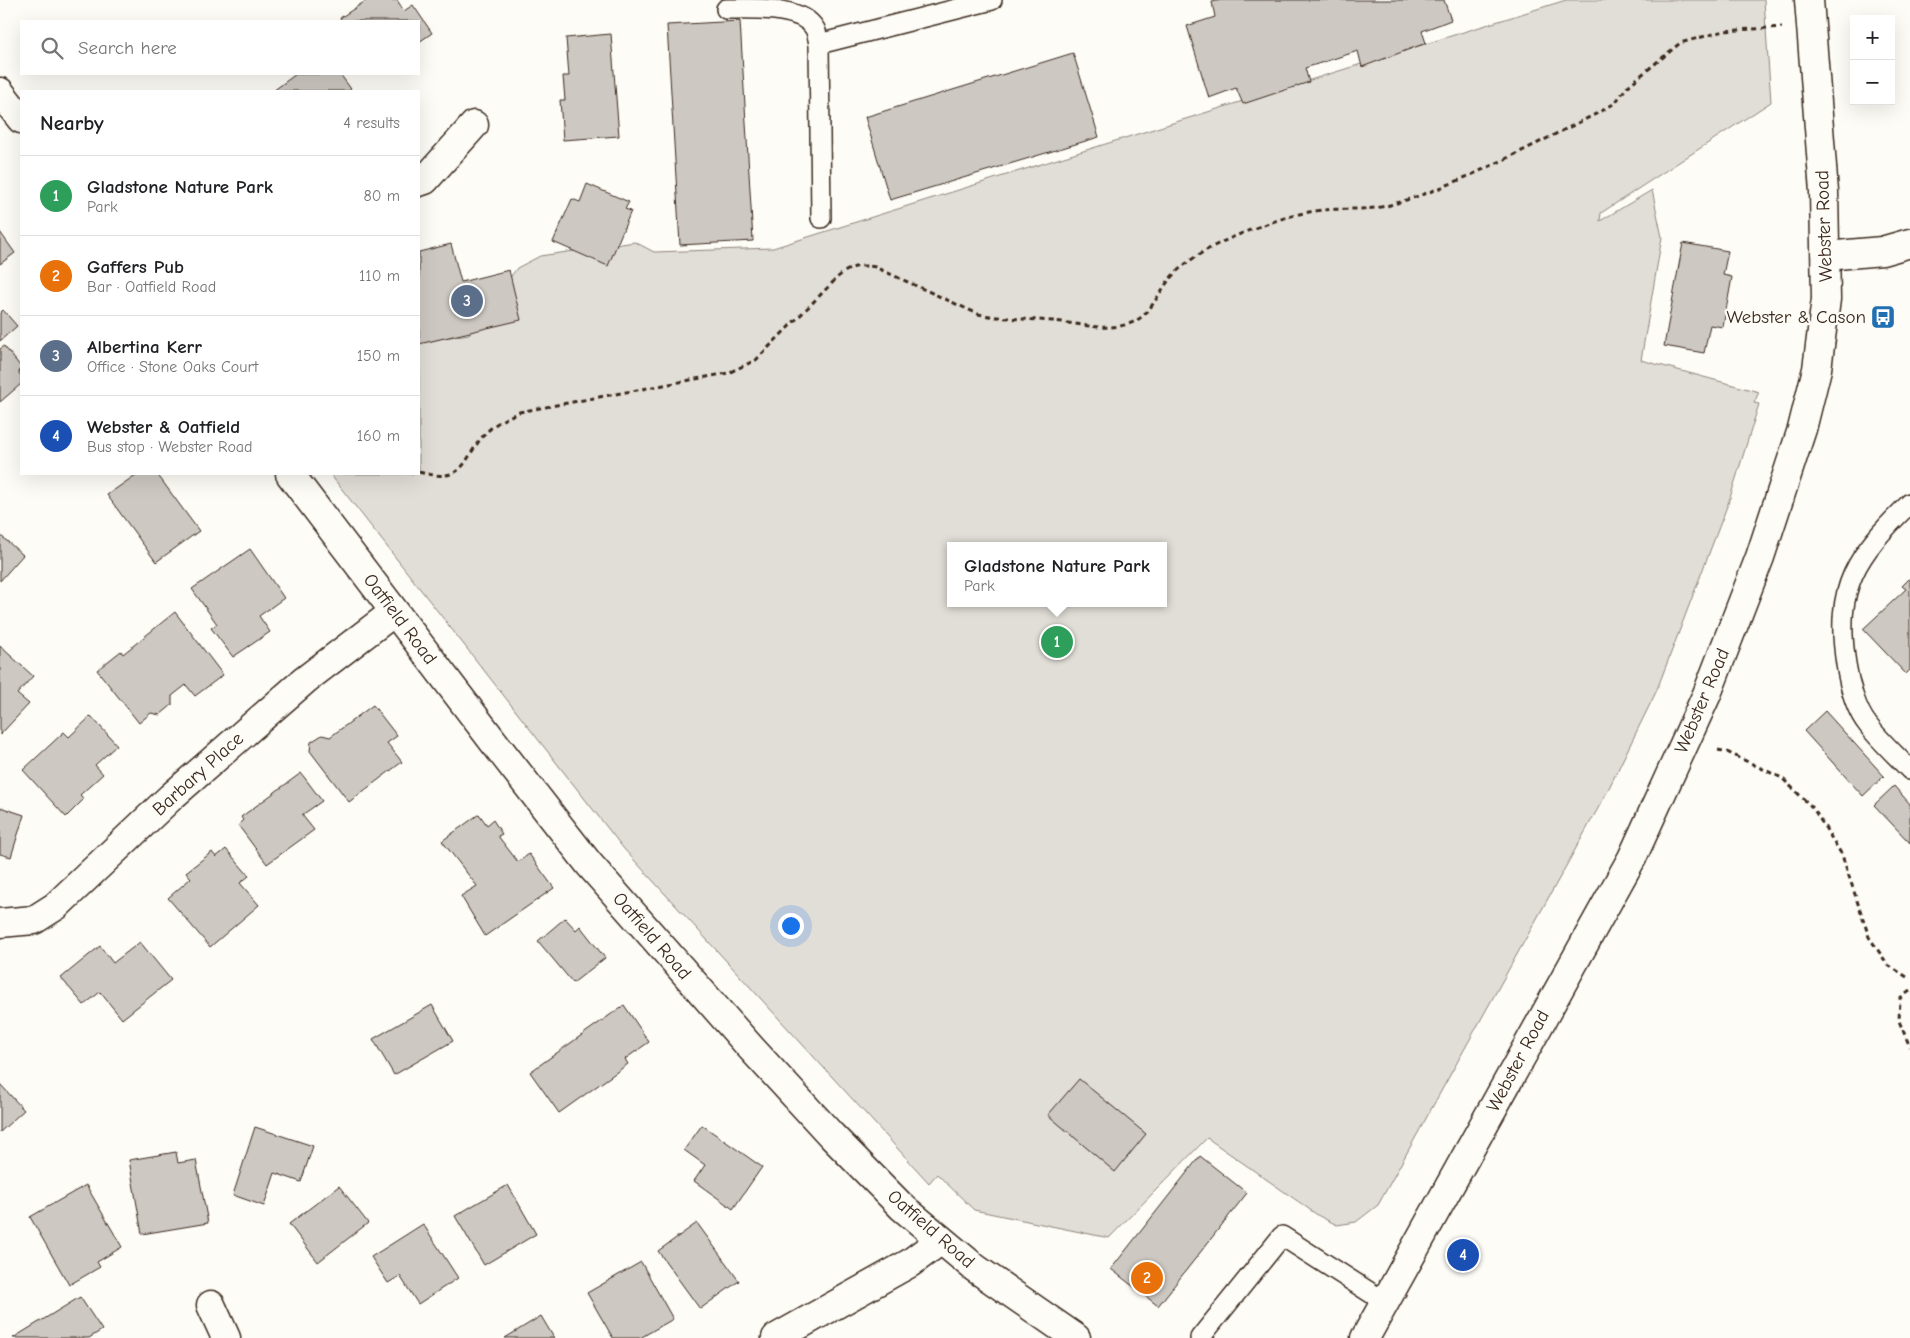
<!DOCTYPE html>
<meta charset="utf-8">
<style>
body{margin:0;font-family:"Comic Neue",sans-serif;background:#f6f6f6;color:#202124}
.controls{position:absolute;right:15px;top:15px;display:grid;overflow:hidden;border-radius:0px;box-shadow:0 5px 20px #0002}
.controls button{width:45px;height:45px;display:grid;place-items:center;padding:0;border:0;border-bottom:1px solid #e0e0e0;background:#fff;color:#202124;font:25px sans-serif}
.you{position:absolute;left:790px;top:925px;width:18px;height:18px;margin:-12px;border:4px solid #fff;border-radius:50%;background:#1a73e8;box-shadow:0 0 0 8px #1a73e833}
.badge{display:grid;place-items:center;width:32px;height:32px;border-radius:50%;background:#1f6fb2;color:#fff;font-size:16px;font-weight:700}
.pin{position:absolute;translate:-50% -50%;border:2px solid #fff;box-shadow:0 1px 5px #0006}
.popup{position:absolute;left:947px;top:542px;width:220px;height:65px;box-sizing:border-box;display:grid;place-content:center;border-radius:0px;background:#fff;filter:drop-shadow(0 1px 4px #0005);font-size:16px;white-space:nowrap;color:#757577}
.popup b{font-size:19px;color:#202124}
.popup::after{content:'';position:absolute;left:50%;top:100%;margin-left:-10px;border:10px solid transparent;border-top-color:#fff}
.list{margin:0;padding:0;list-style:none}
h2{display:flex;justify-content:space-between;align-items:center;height:65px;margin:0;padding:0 20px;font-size:21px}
h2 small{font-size:16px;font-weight:400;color:#757577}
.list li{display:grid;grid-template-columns:32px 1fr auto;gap:15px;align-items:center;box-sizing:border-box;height:80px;padding:0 20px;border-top:1px solid #e0e0e0}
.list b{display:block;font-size:19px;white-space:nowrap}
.list p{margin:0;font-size:16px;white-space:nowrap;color:#757577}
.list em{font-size:16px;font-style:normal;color:#757577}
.icon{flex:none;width:28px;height:28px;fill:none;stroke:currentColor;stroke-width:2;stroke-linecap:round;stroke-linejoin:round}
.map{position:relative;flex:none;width:1910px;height:1338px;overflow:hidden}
.search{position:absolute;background:#fff;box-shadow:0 5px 20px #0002;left:20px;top:20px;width:400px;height:55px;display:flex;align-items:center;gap:12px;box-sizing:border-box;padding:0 18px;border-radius:0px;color:#757577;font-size:19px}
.panel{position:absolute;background:#fff;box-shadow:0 5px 20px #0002;left:20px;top:90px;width:400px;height:385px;border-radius:0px}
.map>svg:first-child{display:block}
.green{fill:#e1ded7;stroke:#8e847a;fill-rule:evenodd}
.building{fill:#cdc8c2;stroke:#3b2a1e}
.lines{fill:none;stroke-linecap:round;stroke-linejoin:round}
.service-casing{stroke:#3b2a1e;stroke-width:22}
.minor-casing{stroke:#3b2a1e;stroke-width:31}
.tertiary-casing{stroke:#3b2a1e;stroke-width:31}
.secondary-casing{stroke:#3b2a1e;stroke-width:31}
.path{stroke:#3b2a1e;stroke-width:3;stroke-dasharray:5 4;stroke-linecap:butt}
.service{stroke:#fdfcf7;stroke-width:19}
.minor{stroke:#fdfcf7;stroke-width:28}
.tertiary{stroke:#fdfcf7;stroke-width:28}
.secondary{stroke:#fdfcf7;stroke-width:28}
.labels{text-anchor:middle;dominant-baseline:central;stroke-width:4.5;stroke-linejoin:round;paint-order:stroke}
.street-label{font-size:19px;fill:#3b2a1e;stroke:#fdfcf7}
.poi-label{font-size:19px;fill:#3b2a1e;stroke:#fdfcf7;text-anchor:end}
</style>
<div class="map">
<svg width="1910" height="1338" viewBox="0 0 1910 1338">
<rect width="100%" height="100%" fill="#fdfcf7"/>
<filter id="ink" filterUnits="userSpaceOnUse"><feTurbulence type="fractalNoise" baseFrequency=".02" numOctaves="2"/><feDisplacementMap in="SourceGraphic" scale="10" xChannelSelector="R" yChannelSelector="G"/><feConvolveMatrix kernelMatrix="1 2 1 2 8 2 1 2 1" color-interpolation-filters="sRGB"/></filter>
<g filter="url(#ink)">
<path class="green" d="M1566,0H1764L1771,102L1601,213L1600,221L1652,190L1662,237L1641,360L1759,392L1754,403L1759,404L1729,501L1656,692L1606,794L1378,1205L1356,1222L1337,1225L1319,1216L1207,1138L1109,1238L974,1210L937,1174L929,1183L624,849L330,474H419V342L469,334L517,268L540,256L635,242L654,252L773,248ZM951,546H1163V603H951Z"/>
<g class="building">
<path d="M367,0H397L404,11L413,5L432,33L419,42V21H342L340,18Z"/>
<path d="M1221,0H1444L1451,20L1422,31L1426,43L1362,67L1358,51L1305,68L1309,82L1243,104L1236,88L1209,98L1187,26L1215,17L1212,2Z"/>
<path d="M740,21L753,241L680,245L667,25Z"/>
<path d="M611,34L619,136L563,140L560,100H565L563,76H569L566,38Z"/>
<path d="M1073,53L1099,137L890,200L865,117Z"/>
<path d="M296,74H340L351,89L348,91H273Z"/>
<path d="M587,184L629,202L625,209L631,211L608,266L553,242L572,199L580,202Z"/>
<path d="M0,232L15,253L0,264Z"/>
<path d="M1683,243L1728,251L1723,275L1732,277L1723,327L1710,325L1704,353L1664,346Z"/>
<path d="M451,244L461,282L509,270L521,320L419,344V252Z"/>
<path d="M3,310L17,326L0,341V313Z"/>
<path d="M4,346L21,367L19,373L21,376V384L0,402V349Z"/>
<path d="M137,474H157L199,531L156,562L107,495Z"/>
<path d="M0,535L23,555L0,581Z"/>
<path d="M250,549L284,598L259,616L270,632L233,657L211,628L217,624L192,589Z"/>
<path d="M1910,578V670L1906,674L1863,629L1906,589L1902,586Z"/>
<path d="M175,612L223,675L195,696L186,685L172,696V705L160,715L151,713L139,723L97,670L121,651L123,654Z"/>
<path d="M0,646L33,676L17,694L29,704L0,735Z"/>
<path d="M373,705L397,736L387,743L402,762L349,802L310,751L311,742L322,735L330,737Z"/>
<path d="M1825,711L1884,776L1863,796L1804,731Z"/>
<path d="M91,716L117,745L95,765L103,774L80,795L84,799L66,817L23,770L64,732L69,737Z"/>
<path d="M301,773L322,801L302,815L314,830L267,864L238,825L243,820L241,817Z"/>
<path d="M1894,786L1910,804V843L1874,805Z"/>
<path d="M0,807L24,815L11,857L0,854Z"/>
<path d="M479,814L487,825L493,820L502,834L498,836L518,862L529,854L554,888L485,936L461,896L477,886L442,841Z"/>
<path d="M226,849L249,876L240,883L259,905L210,947L168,898L191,878L186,872L212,852L216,857Z"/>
<path d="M565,918L576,930L580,926L605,958L573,983L538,941Z"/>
<path d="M140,942L171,980L122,1019L100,992L84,1005L61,978L100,946L113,963Z"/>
<path d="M432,1005L453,1041L394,1075L373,1039Z"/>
<path d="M624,1005L649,1042L625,1059L628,1064L559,1113L530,1072Z"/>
<path d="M1079,1079L1146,1134L1115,1172L1048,1115Z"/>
<path d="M0,1084L24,1110L0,1132Z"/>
<path d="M702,1125L762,1167L733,1209L694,1181L705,1165L684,1150Z"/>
<path d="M255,1127L313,1146L301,1182L275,1173L264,1206L233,1195Z"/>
<path d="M176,1152L178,1163L196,1160L208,1223L142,1234L129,1160Z"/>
<path d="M1200,1156L1247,1193L1158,1306L1111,1269Z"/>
<path d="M86,1185L122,1247L97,1262L100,1267L69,1285L30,1217Z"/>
<path d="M508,1185L536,1234L484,1265L455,1216Z"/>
<path d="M339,1186L368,1223L318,1262L289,1224Z"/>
<path d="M697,1223L739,1281L700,1309L658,1251Z"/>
<path d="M423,1224L458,1278L418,1304L400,1276L388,1283L371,1257Z"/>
<path d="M641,1262L673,1319L640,1338H613L587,1293Z"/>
<path d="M80,1297L102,1330L89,1338H13Z"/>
<path d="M541,1316L554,1338H505Z"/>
</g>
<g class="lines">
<defs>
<g id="service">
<path d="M726,9C749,9 802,5 815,29C817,33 818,39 819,44"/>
<path d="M821,218L819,44L992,0"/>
<path d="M1910,503C1856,556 1834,586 1846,664C1849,684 1856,710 1868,725C1880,741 1896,755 1910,770"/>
<path d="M1200,1338L1282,1236L1385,1302"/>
</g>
<g id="minor">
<path d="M419,182L425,180L474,125"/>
<path d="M0,923L34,920L56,906L171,797L305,680L394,612"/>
<path d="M211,1305L226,1338"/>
<path d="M776,1338L910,1263L941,1240"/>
</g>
<g id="tertiary">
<path d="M1826,256L1882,251L1910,243"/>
<path d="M1365,1338L1632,858L1707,694L1760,557L1802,429L1817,369L1826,299L1824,192L1809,0"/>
</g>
<g id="secondary">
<path d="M0,92L21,119"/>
<path d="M290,474L493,741L589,864L751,1048L831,1135L902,1207L975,1268L1076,1338"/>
</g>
</defs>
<use href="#service" class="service-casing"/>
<use href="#minor" class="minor-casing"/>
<use href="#tertiary" class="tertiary-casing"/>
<use href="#secondary" class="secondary-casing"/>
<g class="path">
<path d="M419,472C471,486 461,454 491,428C499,421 509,417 519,412L728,373L756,360L838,277C849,267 860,264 875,267L978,314C1004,319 1027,319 1053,321C1078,323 1103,332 1128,324C1151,318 1159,289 1175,273C1189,260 1205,250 1222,242C1251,229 1291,213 1323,210C1344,208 1369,211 1390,205C1461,185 1534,144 1600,112L1615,103L1627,87L1680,43L1724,31L1782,27"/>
<path d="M1718,750L1727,752L1782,778L1813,808L1842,855L1869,937L1888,965L1910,979"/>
<path d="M1910,991L1900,998L1899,1021L1910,1047"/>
</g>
<use href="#service" class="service"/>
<use href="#minor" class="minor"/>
<use href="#tertiary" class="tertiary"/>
<use href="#secondary" class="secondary"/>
</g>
</g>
<defs>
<symbol id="bus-square" viewBox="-11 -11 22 22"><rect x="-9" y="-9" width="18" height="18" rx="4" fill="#1f6fb2" stroke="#fdfcf7"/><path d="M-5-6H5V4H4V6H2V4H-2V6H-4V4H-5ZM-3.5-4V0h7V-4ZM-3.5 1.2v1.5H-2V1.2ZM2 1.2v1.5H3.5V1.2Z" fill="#fff"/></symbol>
</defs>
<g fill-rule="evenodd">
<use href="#bus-square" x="1869" y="303" width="28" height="28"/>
</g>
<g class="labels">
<g class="street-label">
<text transform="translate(1824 226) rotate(-92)">Webster Road</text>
<text transform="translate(400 619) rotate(53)">Oatfield Road</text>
<text transform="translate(1702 701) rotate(-67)">Webster Road</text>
<text transform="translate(198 774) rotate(-42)">Barbary Place</text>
<text transform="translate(652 936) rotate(49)">Oatfield Road</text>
<text transform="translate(1518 1061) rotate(-62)">Webster Road</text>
<text transform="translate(931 1229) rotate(41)">Oatfield Road</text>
</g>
<g class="poi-label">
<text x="1866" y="317">Webster &amp; Cason</text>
</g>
</g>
</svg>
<div class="controls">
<button>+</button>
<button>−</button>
</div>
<div class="you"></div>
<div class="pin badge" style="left:1057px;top:642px;background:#2e9e5b">1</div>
<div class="popup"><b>Gladstone Nature Park</b>Park</div>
<div class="pin badge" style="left:1147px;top:1278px;background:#e8710a">2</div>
<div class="pin badge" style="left:467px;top:301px;background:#5c6f8a">3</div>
<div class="pin badge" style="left:1463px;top:1255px;background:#1a4fb4">4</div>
<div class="search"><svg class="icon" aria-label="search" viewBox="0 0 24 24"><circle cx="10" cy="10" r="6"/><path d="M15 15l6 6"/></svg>Search here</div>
<section class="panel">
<h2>Nearby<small>4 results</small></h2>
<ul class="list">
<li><span class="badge" style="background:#2e9e5b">1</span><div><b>Gladstone Nature Park</b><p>Park</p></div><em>80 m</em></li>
<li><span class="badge" style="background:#e8710a">2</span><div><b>Gaffers Pub</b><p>Bar · Oatfield Road</p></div><em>110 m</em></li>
<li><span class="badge" style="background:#5c6f8a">3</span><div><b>Albertina Kerr</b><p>Office · Stone Oaks Court</p></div><em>150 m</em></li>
<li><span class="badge" style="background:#1a4fb4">4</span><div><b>Webster &amp; Oatfield</b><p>Bus stop · Webster Road</p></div><em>160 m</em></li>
</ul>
</section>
</div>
